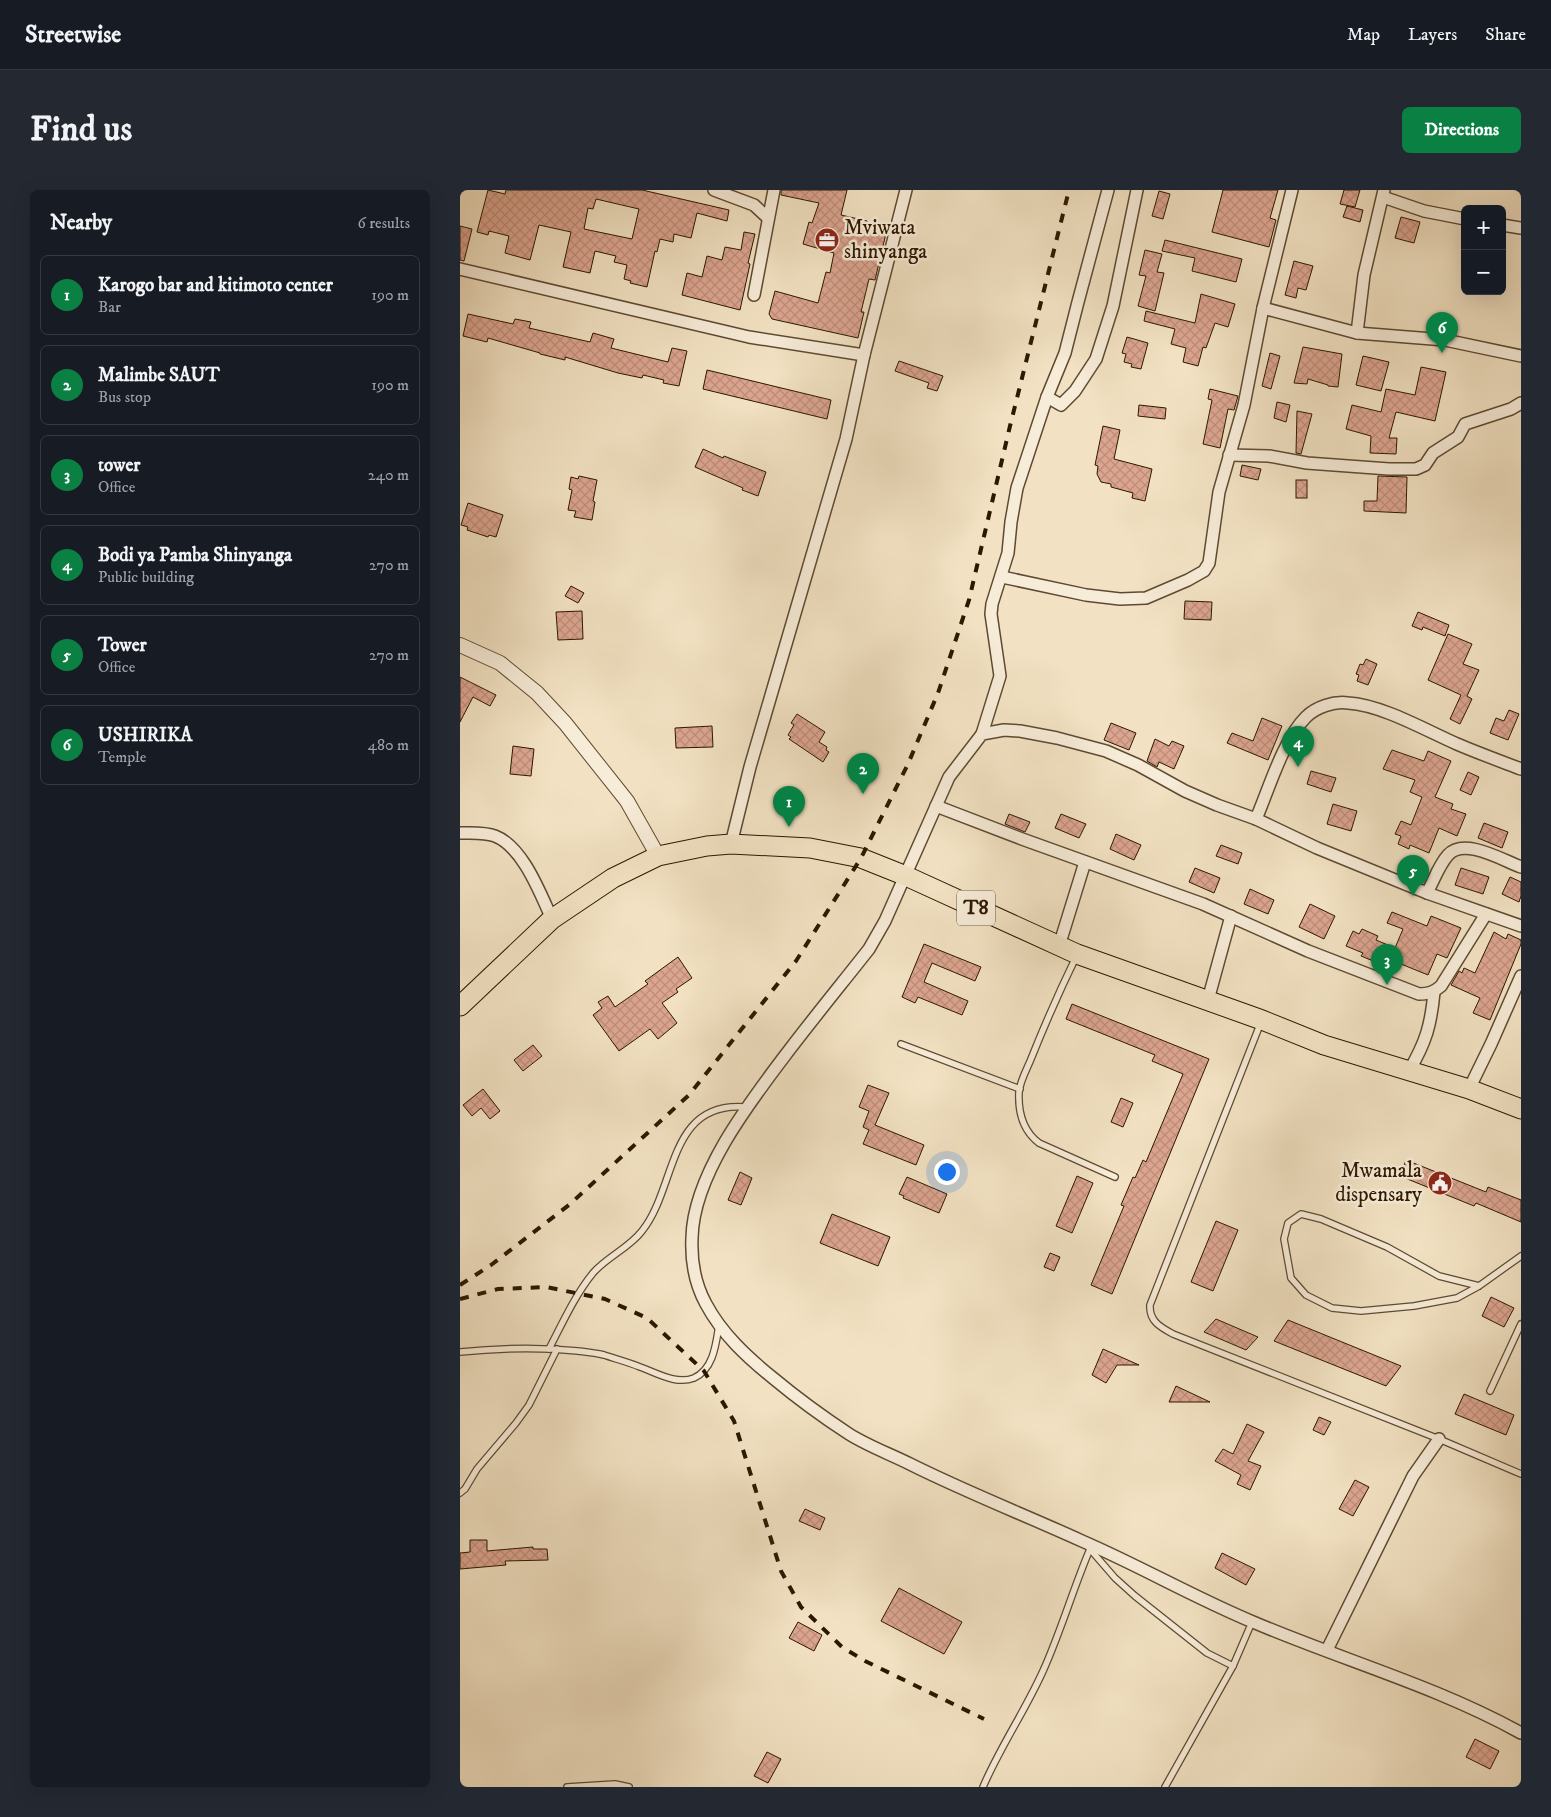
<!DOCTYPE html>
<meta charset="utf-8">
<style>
body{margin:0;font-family:"IM FELL DW Pica",serif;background:#242831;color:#f1f3f6}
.controls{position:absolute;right:15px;top:15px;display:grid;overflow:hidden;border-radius:8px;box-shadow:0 5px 20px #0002}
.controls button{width:45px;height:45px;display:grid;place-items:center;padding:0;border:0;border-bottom:1px solid #363941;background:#171b24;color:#f1f3f6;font:25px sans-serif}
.you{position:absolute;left:486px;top:981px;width:18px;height:18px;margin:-12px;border:4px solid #fff;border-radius:50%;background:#1a73e8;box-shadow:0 0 0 8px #1a73e833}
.badge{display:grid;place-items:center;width:32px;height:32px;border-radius:50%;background:#0b8043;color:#fff;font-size:16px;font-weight:700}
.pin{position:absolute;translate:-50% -41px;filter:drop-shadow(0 1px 2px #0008)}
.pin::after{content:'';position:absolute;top:26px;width:18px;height:15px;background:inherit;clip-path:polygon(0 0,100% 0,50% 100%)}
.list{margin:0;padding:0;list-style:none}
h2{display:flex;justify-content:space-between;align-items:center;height:65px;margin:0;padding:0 20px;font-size:21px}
h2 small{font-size:16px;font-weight:400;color:#9ea1a6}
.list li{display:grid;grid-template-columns:32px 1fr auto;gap:15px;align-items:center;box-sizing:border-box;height:80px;margin:0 10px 10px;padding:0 10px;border:1px solid #363941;border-radius:8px}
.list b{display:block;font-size:19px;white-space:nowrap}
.list p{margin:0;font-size:16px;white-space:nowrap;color:#9ea1a6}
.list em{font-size:16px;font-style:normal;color:#9ea1a6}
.map{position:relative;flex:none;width:1061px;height:1597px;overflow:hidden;border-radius:8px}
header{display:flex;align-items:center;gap:30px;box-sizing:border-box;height:70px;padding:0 25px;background:#171b24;border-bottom:1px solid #363941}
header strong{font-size:24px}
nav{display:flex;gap:28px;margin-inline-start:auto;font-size:18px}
.intro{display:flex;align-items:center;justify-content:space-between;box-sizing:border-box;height:120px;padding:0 30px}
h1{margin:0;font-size:35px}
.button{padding:12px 22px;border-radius:8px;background:#0b8043;color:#fff;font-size:18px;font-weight:700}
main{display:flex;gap:30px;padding:0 30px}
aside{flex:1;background:#171b24;border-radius:8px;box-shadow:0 5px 20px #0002}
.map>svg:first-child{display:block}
.building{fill:url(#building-cross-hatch);stroke:#2c1701;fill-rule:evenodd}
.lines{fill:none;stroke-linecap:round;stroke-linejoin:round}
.service-casing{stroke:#5e4a32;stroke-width:8}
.minor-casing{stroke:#5e4a32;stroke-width:14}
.tertiary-casing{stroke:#5e4a32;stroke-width:16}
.trunk-casing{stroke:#2c1701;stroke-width:21}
.service{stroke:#f7ecd8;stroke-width:5.5}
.minor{stroke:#f7ecd8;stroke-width:11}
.tertiary{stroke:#f7ecd8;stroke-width:14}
.trunk{stroke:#f2e2c3;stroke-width:19}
.rail{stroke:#2c1701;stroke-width:4;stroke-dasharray:9 9;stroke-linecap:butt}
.labels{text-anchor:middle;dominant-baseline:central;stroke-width:5;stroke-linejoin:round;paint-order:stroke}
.shield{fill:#f7ecd8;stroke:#695742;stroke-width:1}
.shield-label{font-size:20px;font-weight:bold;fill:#2c1701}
.poi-label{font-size:21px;fill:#2c1701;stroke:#f7ecd8;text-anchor:start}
</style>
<header>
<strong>Streetwise</strong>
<nav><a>Map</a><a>Layers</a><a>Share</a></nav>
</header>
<div class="intro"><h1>Find us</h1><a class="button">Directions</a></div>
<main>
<aside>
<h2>Nearby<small>6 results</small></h2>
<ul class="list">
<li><span class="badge">1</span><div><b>Karogo bar and kitimoto center</b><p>Bar</p></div><em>190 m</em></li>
<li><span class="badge">2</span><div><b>Malimbe SAUT</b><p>Bus stop</p></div><em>190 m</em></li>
<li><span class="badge">3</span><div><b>tower</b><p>Office</p></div><em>240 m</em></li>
<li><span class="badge">4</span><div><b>Bodi ya Pamba Shinyanga</b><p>Public building</p></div><em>270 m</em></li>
<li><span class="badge">5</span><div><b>Tower</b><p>Office</p></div><em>270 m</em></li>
<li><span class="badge">6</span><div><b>USHIRIKA</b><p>Temple</p></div><em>480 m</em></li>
</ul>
</aside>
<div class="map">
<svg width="1061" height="1597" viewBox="0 0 1061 1597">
<defs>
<pattern id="building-cross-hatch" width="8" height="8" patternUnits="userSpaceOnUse" patternTransform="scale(1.25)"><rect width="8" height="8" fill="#dca590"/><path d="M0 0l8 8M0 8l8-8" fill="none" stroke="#bd8d7a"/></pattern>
</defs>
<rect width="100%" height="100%" fill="#f2e2c3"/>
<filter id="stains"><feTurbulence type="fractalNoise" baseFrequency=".004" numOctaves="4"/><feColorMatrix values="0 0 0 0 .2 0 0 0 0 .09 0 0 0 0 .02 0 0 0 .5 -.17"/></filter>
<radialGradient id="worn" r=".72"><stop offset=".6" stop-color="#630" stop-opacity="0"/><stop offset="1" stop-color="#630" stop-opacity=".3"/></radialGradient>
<g class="building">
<path d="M28,0L45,4L46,0H182L269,20L267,31L237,23L231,48L214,44L213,52L200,49L197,62L195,61L187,97L170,93L171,91L164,89L167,75L154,72L156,66L135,61L130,83L103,77L111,42L79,35L70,70L45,63L49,46L29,41L28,45L17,42ZM136,9L179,19L172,49L124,39L128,18L133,19Z"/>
<path d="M321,0H387L381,25L407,31V33L427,39L415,90L409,89L401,122H404L398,148L312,129L309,124L315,101L358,113L366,82L370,83L374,63L343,54L349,32L352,33L359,13L321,5Z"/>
<path d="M763,0H818L810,28L816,30L809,57L752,42Z"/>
<path d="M884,0H900L895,17L880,14Z"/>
<path d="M699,1L710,4L703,29L692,26Z"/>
<path d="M887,16L903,20L900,32L883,27Z"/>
<path d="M941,27L960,32L954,53L935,48Z"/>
<path d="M0,36L12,39L4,71L0,70Z"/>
<path d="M284,42L295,44L288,73L290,74L280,120L222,105L227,83L242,87L247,66L262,70L265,57L281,60Z"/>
<path d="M705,50L782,69L776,92L732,81L735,68L702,61Z"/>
<path d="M685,60L702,64L697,82L704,83L695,121L678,116L686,86L679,85Z"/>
<path d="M834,71L853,76L846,100L838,98L836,108L825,105Z"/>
<path d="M741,104L775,114L768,137L755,133L746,158L743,157L738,176L723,172L726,158L711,154L715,139L684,131L686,121L735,133Z"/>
<path d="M8,124L53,134L55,129L71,132L69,138L130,152L133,143L154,149L151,158L208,172L212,158L227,161L219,196L203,193L204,190L183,185L182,188L158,183L105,167V170L80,164V163L28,148L27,152L3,146Z"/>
<path d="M667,147L688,153L681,179L671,177L672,174L664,172L666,164L662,163Z"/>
<path d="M843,157L882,164L878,197L868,196V195L848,189L847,194L834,193Z"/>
<path d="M810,163L820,166L811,199L802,196Z"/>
<path d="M903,166L929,172L921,201L896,195Z"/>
<path d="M439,171L483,186L477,201L467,198L469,193L435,181Z"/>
<path d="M961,177L986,182L975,231L936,222L929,248H937L936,264L910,263L911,246L886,239L892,215L921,222L926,199L955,205Z"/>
<path d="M247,180L371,210L367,229L243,199Z"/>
<path d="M750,199L778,206L774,220L768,219L760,258L743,254L751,215L752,210L748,209Z"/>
<path d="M817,212L830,215L826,232L814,228Z"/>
<path d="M679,215L706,218L705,229L678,226Z"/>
<path d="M837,221L852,224L841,264L836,263Z"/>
<path d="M643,236L660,240L654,269L692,279L685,311L672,308L673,303L651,297V294L641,292L637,284L638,276L635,275Z"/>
<path d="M243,259L263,268L264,266L306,282L298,306L282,300L283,298L235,277Z"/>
<path d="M782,275L801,279L798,290L780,286Z"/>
<path d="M119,286L137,290L133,311L135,312L132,330L114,327L116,321L108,320L112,300L109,299L111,287L118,289Z"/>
<path d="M918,286L947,287L946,323L904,321V311H917Z"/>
<rect x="836" y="290" width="11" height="18"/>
<path d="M8,313L43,325L36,347L29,345L28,347L7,340L8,337L1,335Z"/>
<path d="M111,396L124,403L118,413L105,406Z"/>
<path d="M725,411L752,412L751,430L724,429Z"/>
<path d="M122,421L123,449L98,450L96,422Z"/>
<path d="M958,422L989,435L985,446L963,437L962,440L952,436Z"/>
<path d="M988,444L1012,454L1003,474L1019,480L1007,506L1012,509L1000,534L990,529L1001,505L968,490Z"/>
<path d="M906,469L917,474L908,495L897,491L899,485L896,484L900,474L903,475Z"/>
<path d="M0,487L36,505L30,516L13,507L0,532Z"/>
<path d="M1049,520L1059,524L1048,550L1030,543L1036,528L1044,531Z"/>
<path d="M337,524L365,542L359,552L367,557L366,560L369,562L363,572L329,549L331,547L328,545L334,535L331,533Z"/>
<path d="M802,528L822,536L808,570L767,553L772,543L793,551Z"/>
<path d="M651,533L676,543L669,560L644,550Z"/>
<path d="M252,536L253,557L216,558L215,538Z"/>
<path d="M695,549L709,556L712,551L724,556L714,579L699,572L697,577L687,571Z"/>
<path d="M53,556L74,559L71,586L50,584Z"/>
<path d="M932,560L964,571L968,561L991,571L975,607L993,614L991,619L1006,624L997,646L979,638L969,663L950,655L949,659L938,654L941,646L935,644L941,631L951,635L962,607L950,602L955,590L923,579Z"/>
<path d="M851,581L876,588L871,602L847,594Z"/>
<path d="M1008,582L1019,587L1011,605L1000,600Z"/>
<path d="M873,614L897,621L891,641L867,634Z"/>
<path d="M549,624L570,632L565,642L545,634Z"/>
<path d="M601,624L626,634L619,648L595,638Z"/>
<path d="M1024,633L1048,642L1042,658L1018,648Z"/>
<path d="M656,644L681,655L674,670L650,659Z"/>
<path d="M761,655L782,663L778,674L756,666Z"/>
<path d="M735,678L760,688L754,703L729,692Z"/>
<path d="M1001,678L1029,687L1023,704L995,695Z"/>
<path d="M1050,687L1061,692V706L1059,712L1042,704Z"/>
<path d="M790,699L814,710L808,724L784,714Z"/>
<path d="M850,714L875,726L864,749L839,737Z"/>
<path d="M932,722L967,736L971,726L1001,738L987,768L977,764L968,785L941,774L940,778L919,769L918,773L901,766L903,763L886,756L893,741L899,744L902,739L918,746L916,750L935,758L943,739L927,733Z"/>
<path d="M1034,742L1046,749L1048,744L1061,750V754L1030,830L1013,823L1020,808L991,795L999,781L1002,783L1004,778L1015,783Z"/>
<path d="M464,754L521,777L515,791L472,773L464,792L508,811L502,825L458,807L455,813L442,807Z"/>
<path d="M218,767L232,788L216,799L218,802L202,813L217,833L198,849L190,839L159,861L133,825L142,818L138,812L148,806L155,817L188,794L185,791Z"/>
<path d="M612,814L749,869L652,1104L631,1095L664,1016L661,1015L673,987L675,988L683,970L686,972L723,884L692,871L695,865L606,829Z"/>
<path d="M73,855L82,866L63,881L54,870Z"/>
<path d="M408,895L429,903L415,935L464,955L456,975L403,954L409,940L403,937L409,921L399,917Z"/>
<path d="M23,899L40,921L30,929L21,918L12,926L3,915Z"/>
<path d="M661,908L673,913L663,937L651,932Z"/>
<path d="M946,970L1026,1002L1028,997L1061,1010V1032L1016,1013L1014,1016L940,986Z"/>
<path d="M280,982L292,988L281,1015L268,1010Z"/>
<path d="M617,986L633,993L612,1043L596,1036Z"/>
<path d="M447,987L487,1004L479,1023L443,1008L444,1006L439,1004Z"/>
<path d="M372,1024L430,1047L418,1076L360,1053Z"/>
<path d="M756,1031L778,1040L753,1101L731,1092Z"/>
<path d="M590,1063L600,1067L594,1081L584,1077Z"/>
<path d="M1031,1107L1054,1118L1044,1137L1022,1126Z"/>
<path d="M756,1129L798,1147L786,1160L744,1142Z"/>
<path d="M828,1130L941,1176L926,1196L814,1151Z"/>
<path d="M643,1159L679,1175H657L646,1193L632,1185Z"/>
<path d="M716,1196L750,1212H709Z"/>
<path d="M1004,1204L1054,1225L1046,1245L995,1224Z"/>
<path d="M859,1227L871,1232L864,1245L853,1240Z"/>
<path d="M787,1234L804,1242L788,1271L801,1276L790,1300L777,1294L781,1285L755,1271L763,1259L773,1264Z"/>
<path d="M895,1290L909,1297L893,1326L879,1319Z"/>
<path d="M345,1319L365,1328L360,1340L339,1331Z"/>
<path d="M10,1350H27V1361L73,1357V1359H87L88,1370L45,1371L46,1375L0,1379V1363L10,1362Z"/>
<path d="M762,1363L795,1379L786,1395L755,1378Z"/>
<path d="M439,1398L502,1432L484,1464L421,1431Z"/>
<path d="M338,1432L362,1445L354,1461L329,1448Z"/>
<path d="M1015,1549L1039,1561L1030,1579L1006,1567Z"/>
<path d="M307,1562L321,1569L308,1593L294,1586Z"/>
</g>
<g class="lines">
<defs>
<g id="service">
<path d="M616,767C600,800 585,834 571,869C567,879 560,891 559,902C558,922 562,940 579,953L655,987"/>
<path d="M801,832L690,1115C689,1131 700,1137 713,1144L979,1249L1061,1284"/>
<path d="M441,854L560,899"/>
<path d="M1019,1096L979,1086L927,1057L861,1029L841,1024L828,1033L824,1049L831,1088L846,1105L872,1118L901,1121L954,1116L997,1108L1019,1096L1061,1066"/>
<path d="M89,1159C102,1134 115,1105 133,1083C147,1067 169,1058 182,1041C217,998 207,911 285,917"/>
<path d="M0,1162C39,1158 78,1157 118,1161C126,1162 135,1163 144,1165C156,1169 168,1172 180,1177C197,1183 216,1195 234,1188C254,1179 256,1153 259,1135"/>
<path d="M1030,1201L1061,1134"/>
<path d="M0,1303L5,1299L17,1279L56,1233L69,1215L97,1159"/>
<path d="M629,1358L655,1388L675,1406L747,1463L773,1476"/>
<path d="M107,1597L155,1594L169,1597"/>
<path d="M523,1597C540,1557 565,1521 583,1481C601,1441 613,1399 630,1359"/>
<path d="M705,1597L773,1476L792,1432"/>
</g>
<g id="minor">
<path d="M254,0L294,15L308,28"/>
<path d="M923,7L964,21L1005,29"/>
<path d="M1042,35L1061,38"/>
<path d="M0,79L289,147L404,165"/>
<path d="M294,105L314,0"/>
<path d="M803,118L897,143L985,150L1061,166"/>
<path d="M897,143L904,85L924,0"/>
<path d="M587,207L601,215L615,201L636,169L653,116L677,0"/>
<path d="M769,265L809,266L847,273L929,279H956L965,275L973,263L998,247L1005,234L1051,219L1061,213"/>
<path d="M542,387L626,405L660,409L686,408L728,390L744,381L749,373L759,302L784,215L803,118L832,0"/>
<path d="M522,544L540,486L531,424L532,414L548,363L551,332L557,298L587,207L605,163L618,112L648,0"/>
<path d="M476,616L562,649L743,714L848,761L959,804C969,804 974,802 981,796L1026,724"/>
<path d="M796,629C809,599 823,550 846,527C856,517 874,511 888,513C922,515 965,540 997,554C1018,563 1040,571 1061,579"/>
<path d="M0,643C11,643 25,642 35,646C63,657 80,703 92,729"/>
<path d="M271,654L290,577L386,249L404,165L446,0"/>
<path d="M967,703C974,690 979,675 988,665C1004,647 1042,670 1061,677"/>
<path d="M1061,736L967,703L857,658L796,629L757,615L725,601L678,575L646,561L597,548L560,541L544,540L522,544L489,587L425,731L409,759C383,792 356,825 330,859C292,909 233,984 232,1048C231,1070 235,1094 246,1114C262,1144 287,1167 313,1188C337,1208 363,1227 389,1244C408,1256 430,1264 450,1274C506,1302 565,1325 622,1351C680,1376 735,1408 793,1432C882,1470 976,1496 1061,1543"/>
<path d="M599,756L625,672"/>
<path d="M748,810L771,726"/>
<path d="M949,881C966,852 971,835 974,802"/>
<path d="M1009,899L1031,854L1061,786"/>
<path d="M867,1460L953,1286L979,1249"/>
</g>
<path id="tertiary" d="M0,455L40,473L77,503L105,533L167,611L198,666"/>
<path id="trunk" d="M0,816L92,729L153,688L198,666L247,656L271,654L350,658L401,668L446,686L617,764L802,830L864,855L1009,899L1061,919"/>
</defs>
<use href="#service" class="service-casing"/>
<use href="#minor" class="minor-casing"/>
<use href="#tertiary" class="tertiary-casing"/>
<use href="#trunk" class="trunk-casing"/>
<use href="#service" class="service"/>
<use href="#minor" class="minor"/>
<use href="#tertiary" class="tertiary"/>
<use href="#trunk" class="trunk"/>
<g class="rail">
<path d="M0,1095L31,1075L109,1015L229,905L336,771L401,668L448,574L478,503L509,410L550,236L609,0"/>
<path d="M0,1109L38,1099L86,1097L145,1109L187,1128L244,1181L274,1231L321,1381L341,1417L382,1457L405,1471L524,1529"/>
</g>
</g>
<defs>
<symbol id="office-disc" viewBox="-11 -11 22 22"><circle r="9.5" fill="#8f2418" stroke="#f7ecd8"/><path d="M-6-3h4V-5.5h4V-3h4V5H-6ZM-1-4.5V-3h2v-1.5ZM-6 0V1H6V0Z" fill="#fff"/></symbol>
<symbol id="civic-disc" viewBox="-11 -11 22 22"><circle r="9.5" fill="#8f2418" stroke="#f7ecd8"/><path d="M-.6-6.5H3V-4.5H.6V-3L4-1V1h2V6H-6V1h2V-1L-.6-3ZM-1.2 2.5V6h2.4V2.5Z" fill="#fff"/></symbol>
</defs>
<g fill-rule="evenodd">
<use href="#office-disc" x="353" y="36" width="28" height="28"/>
<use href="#civic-disc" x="966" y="979" width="28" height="28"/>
</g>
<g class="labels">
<rect class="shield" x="497" y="700.5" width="38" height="35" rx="4"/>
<g class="shield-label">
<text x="516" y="718">T8</text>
</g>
<g class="poi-label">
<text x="384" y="38">Mviwata<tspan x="384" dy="24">shinyanga</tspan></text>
<text x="962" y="981" text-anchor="end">Mwamala<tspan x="962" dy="24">dispensary</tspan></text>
</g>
</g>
<rect width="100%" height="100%" filter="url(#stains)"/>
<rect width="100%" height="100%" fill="url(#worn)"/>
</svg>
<div class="controls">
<button>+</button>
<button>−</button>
</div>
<div class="you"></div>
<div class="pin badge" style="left:329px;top:637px">1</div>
<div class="pin badge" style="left:403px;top:604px">2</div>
<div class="pin badge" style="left:927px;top:795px">3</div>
<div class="pin badge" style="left:838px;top:577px">4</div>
<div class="pin badge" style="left:953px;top:706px">5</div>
<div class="pin badge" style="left:982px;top:163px">6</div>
</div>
</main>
